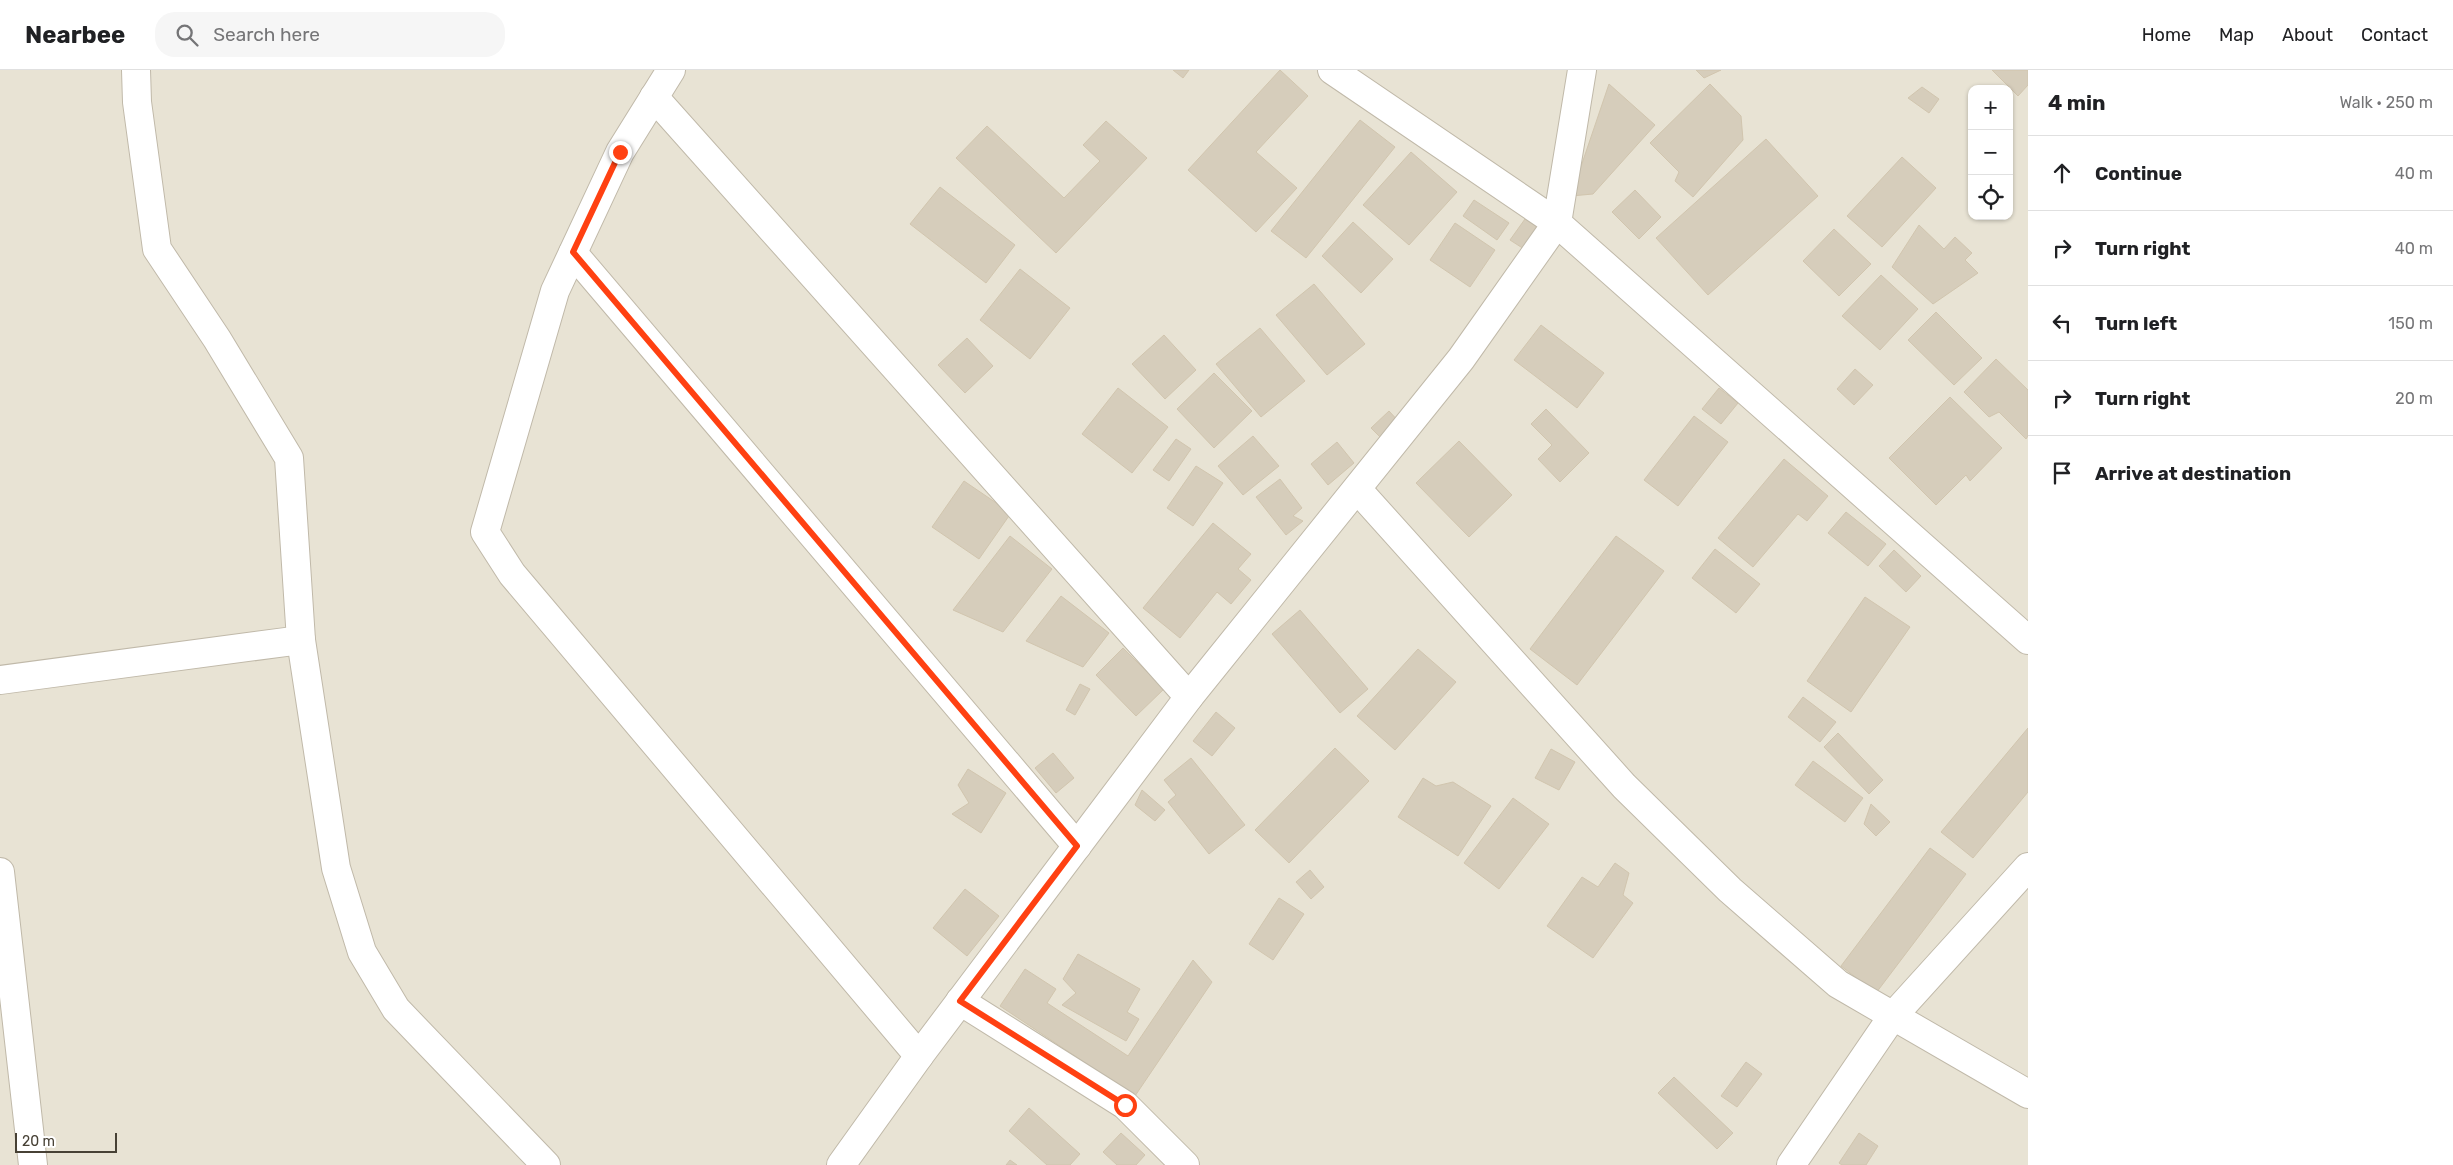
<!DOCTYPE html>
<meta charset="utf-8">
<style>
body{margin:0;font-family:Rubik,sans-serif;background:#f6f6f6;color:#202124}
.controls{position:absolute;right:15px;top:15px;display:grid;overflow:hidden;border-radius:10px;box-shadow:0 1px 4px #0004}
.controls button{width:45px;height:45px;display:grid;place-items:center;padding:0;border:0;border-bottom:1px solid #e0e0e0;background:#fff;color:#202124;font:25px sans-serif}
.scale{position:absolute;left:15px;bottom:12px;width:102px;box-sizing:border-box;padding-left:5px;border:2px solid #474135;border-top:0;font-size:14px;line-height:18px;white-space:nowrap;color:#474135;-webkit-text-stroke:4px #fff;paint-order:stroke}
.stop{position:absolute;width:15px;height:15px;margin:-11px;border:4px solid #ff4112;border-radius:50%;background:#fff}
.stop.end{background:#ff4112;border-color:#fff;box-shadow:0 1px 5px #0008}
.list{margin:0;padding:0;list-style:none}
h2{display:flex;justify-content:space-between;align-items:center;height:65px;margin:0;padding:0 20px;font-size:21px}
h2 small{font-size:16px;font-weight:400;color:#757577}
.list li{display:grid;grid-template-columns:32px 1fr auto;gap:15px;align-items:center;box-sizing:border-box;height:75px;padding:0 20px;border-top:1px solid #e0e0e0}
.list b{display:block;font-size:19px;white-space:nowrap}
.list em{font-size:16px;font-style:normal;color:#757577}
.icon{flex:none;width:28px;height:28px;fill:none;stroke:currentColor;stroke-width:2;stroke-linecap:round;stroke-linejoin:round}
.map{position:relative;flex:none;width:2028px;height:1095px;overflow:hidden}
header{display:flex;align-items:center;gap:30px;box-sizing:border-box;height:70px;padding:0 25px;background:#fff;border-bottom:1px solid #e0e0e0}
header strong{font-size:24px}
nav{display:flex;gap:28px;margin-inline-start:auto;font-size:18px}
.search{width:350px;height:45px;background:#f6f6f6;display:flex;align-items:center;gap:12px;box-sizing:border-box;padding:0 18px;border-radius:20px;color:#757577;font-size:19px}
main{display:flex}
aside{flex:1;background:#fff}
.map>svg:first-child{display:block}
.residential{fill:#e8e3d4;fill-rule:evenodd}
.building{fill:#d6cdbb;stroke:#d1c5ae}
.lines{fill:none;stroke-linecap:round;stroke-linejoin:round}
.street-casing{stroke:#c0b9a9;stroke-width:30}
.street{stroke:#fff;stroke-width:28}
.route{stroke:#ff4112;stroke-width:6}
</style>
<header>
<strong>Nearbee</strong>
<div class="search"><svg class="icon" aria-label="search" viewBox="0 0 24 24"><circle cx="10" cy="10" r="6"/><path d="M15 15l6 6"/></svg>Search here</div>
<nav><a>Home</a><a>Map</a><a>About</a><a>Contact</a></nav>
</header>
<main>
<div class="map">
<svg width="2028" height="1095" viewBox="0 0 2028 1095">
<rect width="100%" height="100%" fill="#f4f1e7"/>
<path class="residential" d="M0,0H2028V1095H0ZM1972,19H2009V146H1972Z"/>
<g class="building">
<path d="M1173,0H1189L1183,8Z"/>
<path d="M1280,0L1308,26L1256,82L1297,118L1256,162L1188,100Z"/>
<path d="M1696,0H1721L1704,8Z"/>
<path d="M1992,0H2028V15L2018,26Z"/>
<path d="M1609,14L1655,55L1593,124L1571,126Z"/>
<path d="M1710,14L1741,46L1743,70L1693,127L1675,111L1679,102L1650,73Z"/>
<path d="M1922,17L1939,29L1929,43L1908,28Z"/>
<path d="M1360,50L1395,77L1306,188L1271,161Z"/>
<path d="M1106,51L1147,88L1056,183L956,88L987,56L1064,128L1100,91L1083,75Z"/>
<path d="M1766,69L1818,126L1708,225L1656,168Z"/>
<path d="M1411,82L1457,122L1409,175L1363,135Z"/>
<path d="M1902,87L1936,118L1882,177L1847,146Z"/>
<path d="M940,117L1015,175L986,213L910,154Z"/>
<path d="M1635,120L1661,147L1639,169L1612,142Z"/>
<path d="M1474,130L1509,153L1497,170L1463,146Z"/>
<path d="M1525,149L1538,157L1524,179L1510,170Z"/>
<path d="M1353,152L1393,189L1361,223L1322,186Z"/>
<path d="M1455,153L1495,180L1470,217L1430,190Z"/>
<path d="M1919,155L1944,179L1955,167L1972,183L1965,190L1978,203L1933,234L1892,197Z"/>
<path d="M1834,159L1871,194L1839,226L1803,191Z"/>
<path d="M1020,199L1070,238L1030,289L980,250Z"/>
<path d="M1881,205L1918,239L1880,280L1842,246Z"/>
<path d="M1314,214L1365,274L1327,305L1276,245Z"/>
<path d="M1936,242L1982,288L1954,315L1908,270Z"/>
<path d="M1541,255L1604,303L1577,338L1514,290Z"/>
<path d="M1260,258L1305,311L1261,347L1216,294Z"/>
<path d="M1164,265L1196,300L1165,329L1132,294Z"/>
<path d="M967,268L993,296L965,323L938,295Z"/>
<path d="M1996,289L2028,320V366L2026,369L1999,342L1989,347L1964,322Z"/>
<path d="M1855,299L1873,315L1854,335L1837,319Z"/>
<path d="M1214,303L1252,341L1214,378L1177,339Z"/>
<path d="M1118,318L1168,357L1132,403L1082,364Z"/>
<path d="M1719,318L1738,333L1721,354L1702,339Z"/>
<path d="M1950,327L2002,378L1970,411L1966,405L1936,435L1889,388Z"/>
<path d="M1546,339L1589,383L1560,412L1538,389L1552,375L1531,354Z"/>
<path d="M1389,341L1401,354L1383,370L1371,358Z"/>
<path d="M1694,346L1728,372L1678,436L1644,410Z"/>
<path d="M1253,366L1279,396L1243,425L1218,396Z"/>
<path d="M1176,369L1191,379L1169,411L1153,400Z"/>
<path d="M1459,371L1512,425L1469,467L1416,413Z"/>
<path d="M1337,372L1354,393L1328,415L1311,394Z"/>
<path d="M1784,389L1828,426L1807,451L1798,444L1753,497L1718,468Z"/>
<path d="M1196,396L1223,413L1193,456L1167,438Z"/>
<path d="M1280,409L1302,438L1293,446L1303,451L1286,465L1256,427Z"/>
<path d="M964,411L1011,443L979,489L932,457Z"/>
<path d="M1846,442L1886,474L1868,496L1828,463Z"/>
<path d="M1213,453L1251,484L1238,499L1251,510L1231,534L1217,522L1180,568L1143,538Z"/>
<path d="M1010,466L1052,499L1003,562L953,540Z"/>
<path d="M1616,466L1664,501L1577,615L1530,579Z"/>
<path d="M1715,479L1760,514L1736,543L1692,508Z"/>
<path d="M1894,480L1921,506L1906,522L1879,496Z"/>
<path d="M1061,526L1109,563L1083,597L1026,571Z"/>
<path d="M1865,527L1910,557L1851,642L1807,611Z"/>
<path d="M1300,540L1368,619L1340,643L1272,564Z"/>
<path d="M1123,578L1164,619L1136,646L1096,605Z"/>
<path d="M1418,579L1456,612L1395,680L1357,646Z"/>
<path d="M1080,614L1090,619L1075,645L1066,640Z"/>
<path d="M1803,627L1836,652L1820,672L1788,647Z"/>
<path d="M1216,642L1235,658L1212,686L1193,671Z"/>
<path d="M2028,658V722L1973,788L1941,762Z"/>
<path d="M1838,663L1883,710L1869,724L1824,677Z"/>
<path d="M1335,678L1369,711L1289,793L1255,760Z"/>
<path d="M1551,679L1575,692L1559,720L1535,708Z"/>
<path d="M1053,683L1074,708L1056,723L1035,698Z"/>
<path d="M1191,688L1245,755L1209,784L1168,732L1176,725L1164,710Z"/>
<path d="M1813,691L1863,728L1845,752L1795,715Z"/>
<path d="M968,699L1006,723L981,763L952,744L969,733L958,715Z"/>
<path d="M1423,708L1436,716L1453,712L1491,736L1458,786L1398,747Z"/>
<path d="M1142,720L1165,740L1155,751L1135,735Z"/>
<path d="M1513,728L1549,754L1499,819L1464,793Z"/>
<path d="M1871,734L1890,752L1876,766L1864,754Z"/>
<path d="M1930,778L1966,804L1876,923L1841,896Z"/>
<path d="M1615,793L1629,803L1623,825L1633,833L1593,888L1547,856L1582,807L1598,817Z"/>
<path d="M1310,800L1324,817L1311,829L1296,812Z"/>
<path d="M965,819L999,846L967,886L933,858Z"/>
<path d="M1279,828L1304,844L1273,890L1249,874Z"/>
<path d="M1078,884L1140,919L1127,942L1139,949L1126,971L1062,935L1076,923L1063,909Z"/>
<path d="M1193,890L1212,912L1135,1026L1000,936L1025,899L1056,919L1047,933L1128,986Z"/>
<path d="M1746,992L1762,1004L1737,1037L1721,1026Z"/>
<path d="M1674,1007L1733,1063L1717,1079L1658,1023Z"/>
<path d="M1029,1038L1080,1084L1070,1095H1047L1009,1061Z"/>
<path d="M1121,1063L1145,1085L1136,1095H1117L1103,1082Z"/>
<path d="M1859,1063L1878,1076L1866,1095H1842L1839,1093Z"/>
<path d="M1010,1090L1017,1095H1006Z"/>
</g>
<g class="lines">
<defs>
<g id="street">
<path d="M136,0L137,32L157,179L217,269L289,388L301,570L336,798L362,882L396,939L546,1095"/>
<path d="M671,0L620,82L555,221L485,462L512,504L919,986"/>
<path d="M1332,0L1557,153L2028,570"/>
<path d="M654,27L1189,627"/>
<path d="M573,183L1077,776"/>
<path d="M1358,420L1624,716L1730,820L1838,914L2028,1024"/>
<path d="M0,610L301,570"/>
<path d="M0,802L33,1095"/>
<path d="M960,931L1125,1035L1185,1095"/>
<path d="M841,1095L919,986L1189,627L1461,289L1557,153L1582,0"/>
<path d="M1791,1095L1892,947L2028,797"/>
</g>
</defs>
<use href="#street" class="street-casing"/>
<use href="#street" class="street"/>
</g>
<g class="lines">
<path class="route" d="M620,82L573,182L1077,776L960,931L1125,1035"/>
</g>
</svg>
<div class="controls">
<button>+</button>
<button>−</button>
<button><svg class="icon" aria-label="locate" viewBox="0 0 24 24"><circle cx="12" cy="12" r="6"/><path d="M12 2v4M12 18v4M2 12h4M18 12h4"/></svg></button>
</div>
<div class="scale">20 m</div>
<div class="stop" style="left:1125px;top:1035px"></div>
<div class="stop end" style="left:620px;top:82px"></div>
</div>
<aside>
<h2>4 min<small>Walk · 250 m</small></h2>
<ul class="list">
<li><svg class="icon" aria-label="ahead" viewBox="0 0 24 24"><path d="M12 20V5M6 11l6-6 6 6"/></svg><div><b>Continue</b></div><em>40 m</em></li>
<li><svg class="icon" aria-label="right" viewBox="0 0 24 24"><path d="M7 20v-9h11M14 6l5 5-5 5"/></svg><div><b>Turn right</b></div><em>40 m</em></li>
<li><svg class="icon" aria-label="left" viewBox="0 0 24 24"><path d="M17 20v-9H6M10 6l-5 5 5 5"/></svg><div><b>Turn left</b></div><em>150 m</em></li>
<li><svg class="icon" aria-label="right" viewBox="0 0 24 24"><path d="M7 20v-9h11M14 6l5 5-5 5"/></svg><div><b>Turn right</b></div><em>20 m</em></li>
<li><svg class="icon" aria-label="arrive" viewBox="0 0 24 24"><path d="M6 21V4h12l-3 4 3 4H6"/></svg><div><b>Arrive at destination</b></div></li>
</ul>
</aside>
</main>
